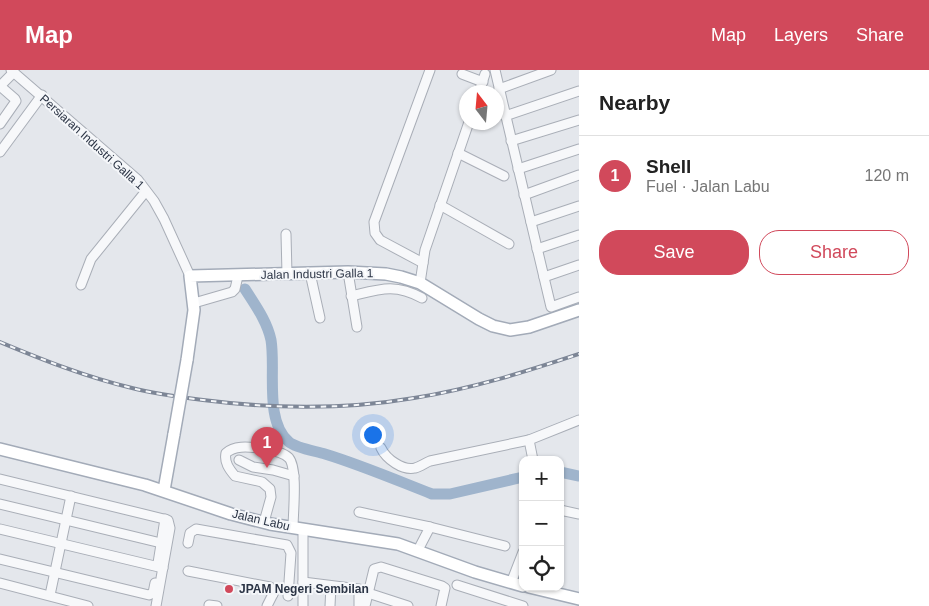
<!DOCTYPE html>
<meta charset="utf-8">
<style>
body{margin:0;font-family:Arial,sans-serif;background:#f2f2f2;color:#222}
.controls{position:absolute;right:15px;bottom:15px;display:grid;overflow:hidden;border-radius:10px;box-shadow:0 1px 4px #0004}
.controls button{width:45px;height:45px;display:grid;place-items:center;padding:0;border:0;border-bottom:1px solid #e0e0e0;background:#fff;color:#222;font:25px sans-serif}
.compass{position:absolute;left:459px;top:15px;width:45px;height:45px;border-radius:50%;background:#fff;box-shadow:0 1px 4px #0004;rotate:344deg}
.you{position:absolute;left:372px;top:364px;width:18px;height:18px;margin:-12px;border:4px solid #fff;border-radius:50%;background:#1a73e8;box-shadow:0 0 0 8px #1a73e833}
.badge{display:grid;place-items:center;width:32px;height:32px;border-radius:50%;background:#d1495b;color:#fff;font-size:16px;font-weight:700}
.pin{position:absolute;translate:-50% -41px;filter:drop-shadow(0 1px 2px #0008)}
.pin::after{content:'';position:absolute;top:26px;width:18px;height:15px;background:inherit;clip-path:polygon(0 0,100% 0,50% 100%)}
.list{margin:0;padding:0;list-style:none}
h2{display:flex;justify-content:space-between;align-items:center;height:65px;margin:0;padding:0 20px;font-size:21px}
h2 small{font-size:16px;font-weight:400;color:#767676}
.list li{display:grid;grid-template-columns:32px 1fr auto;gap:15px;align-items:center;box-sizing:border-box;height:80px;padding:0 20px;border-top:1px solid #e0e0e0}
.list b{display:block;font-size:19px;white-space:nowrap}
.list p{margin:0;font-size:16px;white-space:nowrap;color:#767676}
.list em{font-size:16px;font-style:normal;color:#767676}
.actions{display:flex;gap:10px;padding:15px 20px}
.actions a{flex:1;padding:11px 0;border:1px solid #d1495b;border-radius:20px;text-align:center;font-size:18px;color:#d1495b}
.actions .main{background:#d1495b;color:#fff}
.icon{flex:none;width:28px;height:28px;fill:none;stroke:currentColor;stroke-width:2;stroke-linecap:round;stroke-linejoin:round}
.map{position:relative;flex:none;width:579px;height:536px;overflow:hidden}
header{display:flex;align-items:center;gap:30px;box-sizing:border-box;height:70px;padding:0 25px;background:#d1495b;color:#fff}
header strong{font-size:24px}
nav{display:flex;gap:28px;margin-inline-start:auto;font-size:18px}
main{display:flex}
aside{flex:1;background:#fff}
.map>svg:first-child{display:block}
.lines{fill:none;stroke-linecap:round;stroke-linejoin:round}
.river{stroke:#9fb4cc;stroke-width:11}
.minor-casing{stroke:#a9aeb7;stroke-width:11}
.major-casing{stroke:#a3abb8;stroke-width:14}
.minor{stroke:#f7f8fa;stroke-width:9}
.major{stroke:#fff;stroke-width:11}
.rail-casing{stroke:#7d8696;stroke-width:4}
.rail{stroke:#f4f6f9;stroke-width:2;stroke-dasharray:5.5;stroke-linecap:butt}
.major-bridge-casing{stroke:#a3abb8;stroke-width:14;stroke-linecap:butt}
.major-bridge{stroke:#fff;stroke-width:11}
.poi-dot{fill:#d1495b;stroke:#f4f6f9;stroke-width:2}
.labels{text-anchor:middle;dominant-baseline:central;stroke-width:4;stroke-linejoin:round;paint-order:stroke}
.street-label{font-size:12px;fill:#2b3445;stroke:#f4f6f9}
.poi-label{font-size:12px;font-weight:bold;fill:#2b3445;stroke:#f4f6f9;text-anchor:start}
</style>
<header>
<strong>Map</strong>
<nav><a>Map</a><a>Layers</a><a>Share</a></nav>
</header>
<main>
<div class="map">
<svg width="579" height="536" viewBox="0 0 579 536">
<rect width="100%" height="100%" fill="#e4e7ec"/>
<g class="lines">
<g class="river">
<path d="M245,219C255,235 267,251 271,270C276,299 264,351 289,372C296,378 315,381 325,384C361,395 396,410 432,424H450L523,407"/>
<path d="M560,402L579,406"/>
</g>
<defs>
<g id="minor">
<path d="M11,0L138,110L154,131L164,149L190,206"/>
<path d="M495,0L551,237L579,227"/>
<path d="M462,4L483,12"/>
<path d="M0,16L15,29L16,31L0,54"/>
<path d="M0,16L14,2"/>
<path d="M499,19L551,0"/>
<path d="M479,22L485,4"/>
<path d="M505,46L579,21"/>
<path d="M511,71L579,50"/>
<path d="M0,82L42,25"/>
<path d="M458,83L504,106"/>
<path d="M518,99L579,79"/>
<path d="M524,125L579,105"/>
<path d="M440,135L509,174"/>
<path d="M531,152L579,136"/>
<path d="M286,164L287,204"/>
<path d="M537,179L579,165"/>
<path d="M423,193L380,170L375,163L374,152L430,0"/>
<path d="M348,202L357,257"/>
<path d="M310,203L320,248"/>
<path d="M544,207L579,195"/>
<path d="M420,213L425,180L469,52"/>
<path d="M81,215L91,189L146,121"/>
<path d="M351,226C380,219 395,213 422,228"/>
<path d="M194,233L232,222L235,219L238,206"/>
<path d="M529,370L533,390"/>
<path d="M381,378C386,389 403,401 415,398C420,397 425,393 430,391L529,370L579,350"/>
<path d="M239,390L253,397L273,400L294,406"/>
<path d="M0,409L168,450L170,458L156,536"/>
<path d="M0,434L161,473"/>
<path d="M560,440L579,444"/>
<path d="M359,442L430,457"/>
<path d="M264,452L271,427L270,419L262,412L235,406C229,399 224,392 226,383C235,375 249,377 260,378C269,380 282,381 289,388C298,399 293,443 293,458"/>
<path d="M0,459L163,498"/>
<path d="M188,473L190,463L196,459L287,475L291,483L288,526"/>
<path d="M418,480L430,457L505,476"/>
<path d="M0,489L149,525L153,523L155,513"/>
<path d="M158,493L165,449"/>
<path d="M188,501L270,517L273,524"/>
<path d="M303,512L359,519V536"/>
<path d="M0,513L88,536"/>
<path d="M511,513L523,482"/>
<path d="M457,515L523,536"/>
<path d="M368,523L408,536"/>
<path d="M50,525L71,426"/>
<path d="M209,535L217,536"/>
<path d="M267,536L273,524"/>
<path d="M303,536V460"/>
<path d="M330,536L331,516"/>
<path d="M365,536L374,499L381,497L442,516L445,518L441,536"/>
</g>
<g id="major">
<path d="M187,290L194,240L190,206L348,202L386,204L401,207L420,213L479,249L493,256L510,260L529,257L579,240"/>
<path d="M0,379L145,415L231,444L270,454L398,474L475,502L523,516"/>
<path d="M164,420L174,364"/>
<path d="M529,517L579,529"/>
</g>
</defs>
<use href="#minor" class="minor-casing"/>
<use href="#major" class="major-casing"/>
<use href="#minor" class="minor"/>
<use href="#major" class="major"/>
<defs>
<path id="rail" d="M0,272C43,290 86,307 132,318C155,324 179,327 203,330C274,339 344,340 414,328C471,319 525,302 579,284"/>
</defs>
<use href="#rail" class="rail-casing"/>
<use href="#rail" class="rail"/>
<defs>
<path id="major-bridge" d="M174,364L187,290"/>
</defs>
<use href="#major-bridge" class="major-bridge-casing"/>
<use href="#major-bridge" class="major-bridge"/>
</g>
<circle class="poi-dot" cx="229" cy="519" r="5"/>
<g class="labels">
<g class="street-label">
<text transform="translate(92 72) rotate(42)">Persiaran Industri Galla 1</text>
<text transform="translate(317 204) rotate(-1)">Jalan Industri Galla 1</text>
<text transform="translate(261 450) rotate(13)">Jalan Labu</text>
</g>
<g class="poi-label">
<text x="239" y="519">JPAM Negeri Sembilan</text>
</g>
</g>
</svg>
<div class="controls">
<button>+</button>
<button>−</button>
<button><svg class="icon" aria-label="locate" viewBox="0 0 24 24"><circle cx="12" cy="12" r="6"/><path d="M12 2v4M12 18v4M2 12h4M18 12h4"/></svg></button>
</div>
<svg class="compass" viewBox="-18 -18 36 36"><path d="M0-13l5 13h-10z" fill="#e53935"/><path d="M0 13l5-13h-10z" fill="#767676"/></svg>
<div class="you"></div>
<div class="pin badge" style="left:267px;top:398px">1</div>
</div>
<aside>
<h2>Nearby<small></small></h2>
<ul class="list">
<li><span class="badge">1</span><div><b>Shell</b><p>Fuel · Jalan Labu</p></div><em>120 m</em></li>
</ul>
<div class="actions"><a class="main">Save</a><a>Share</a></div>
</aside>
</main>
